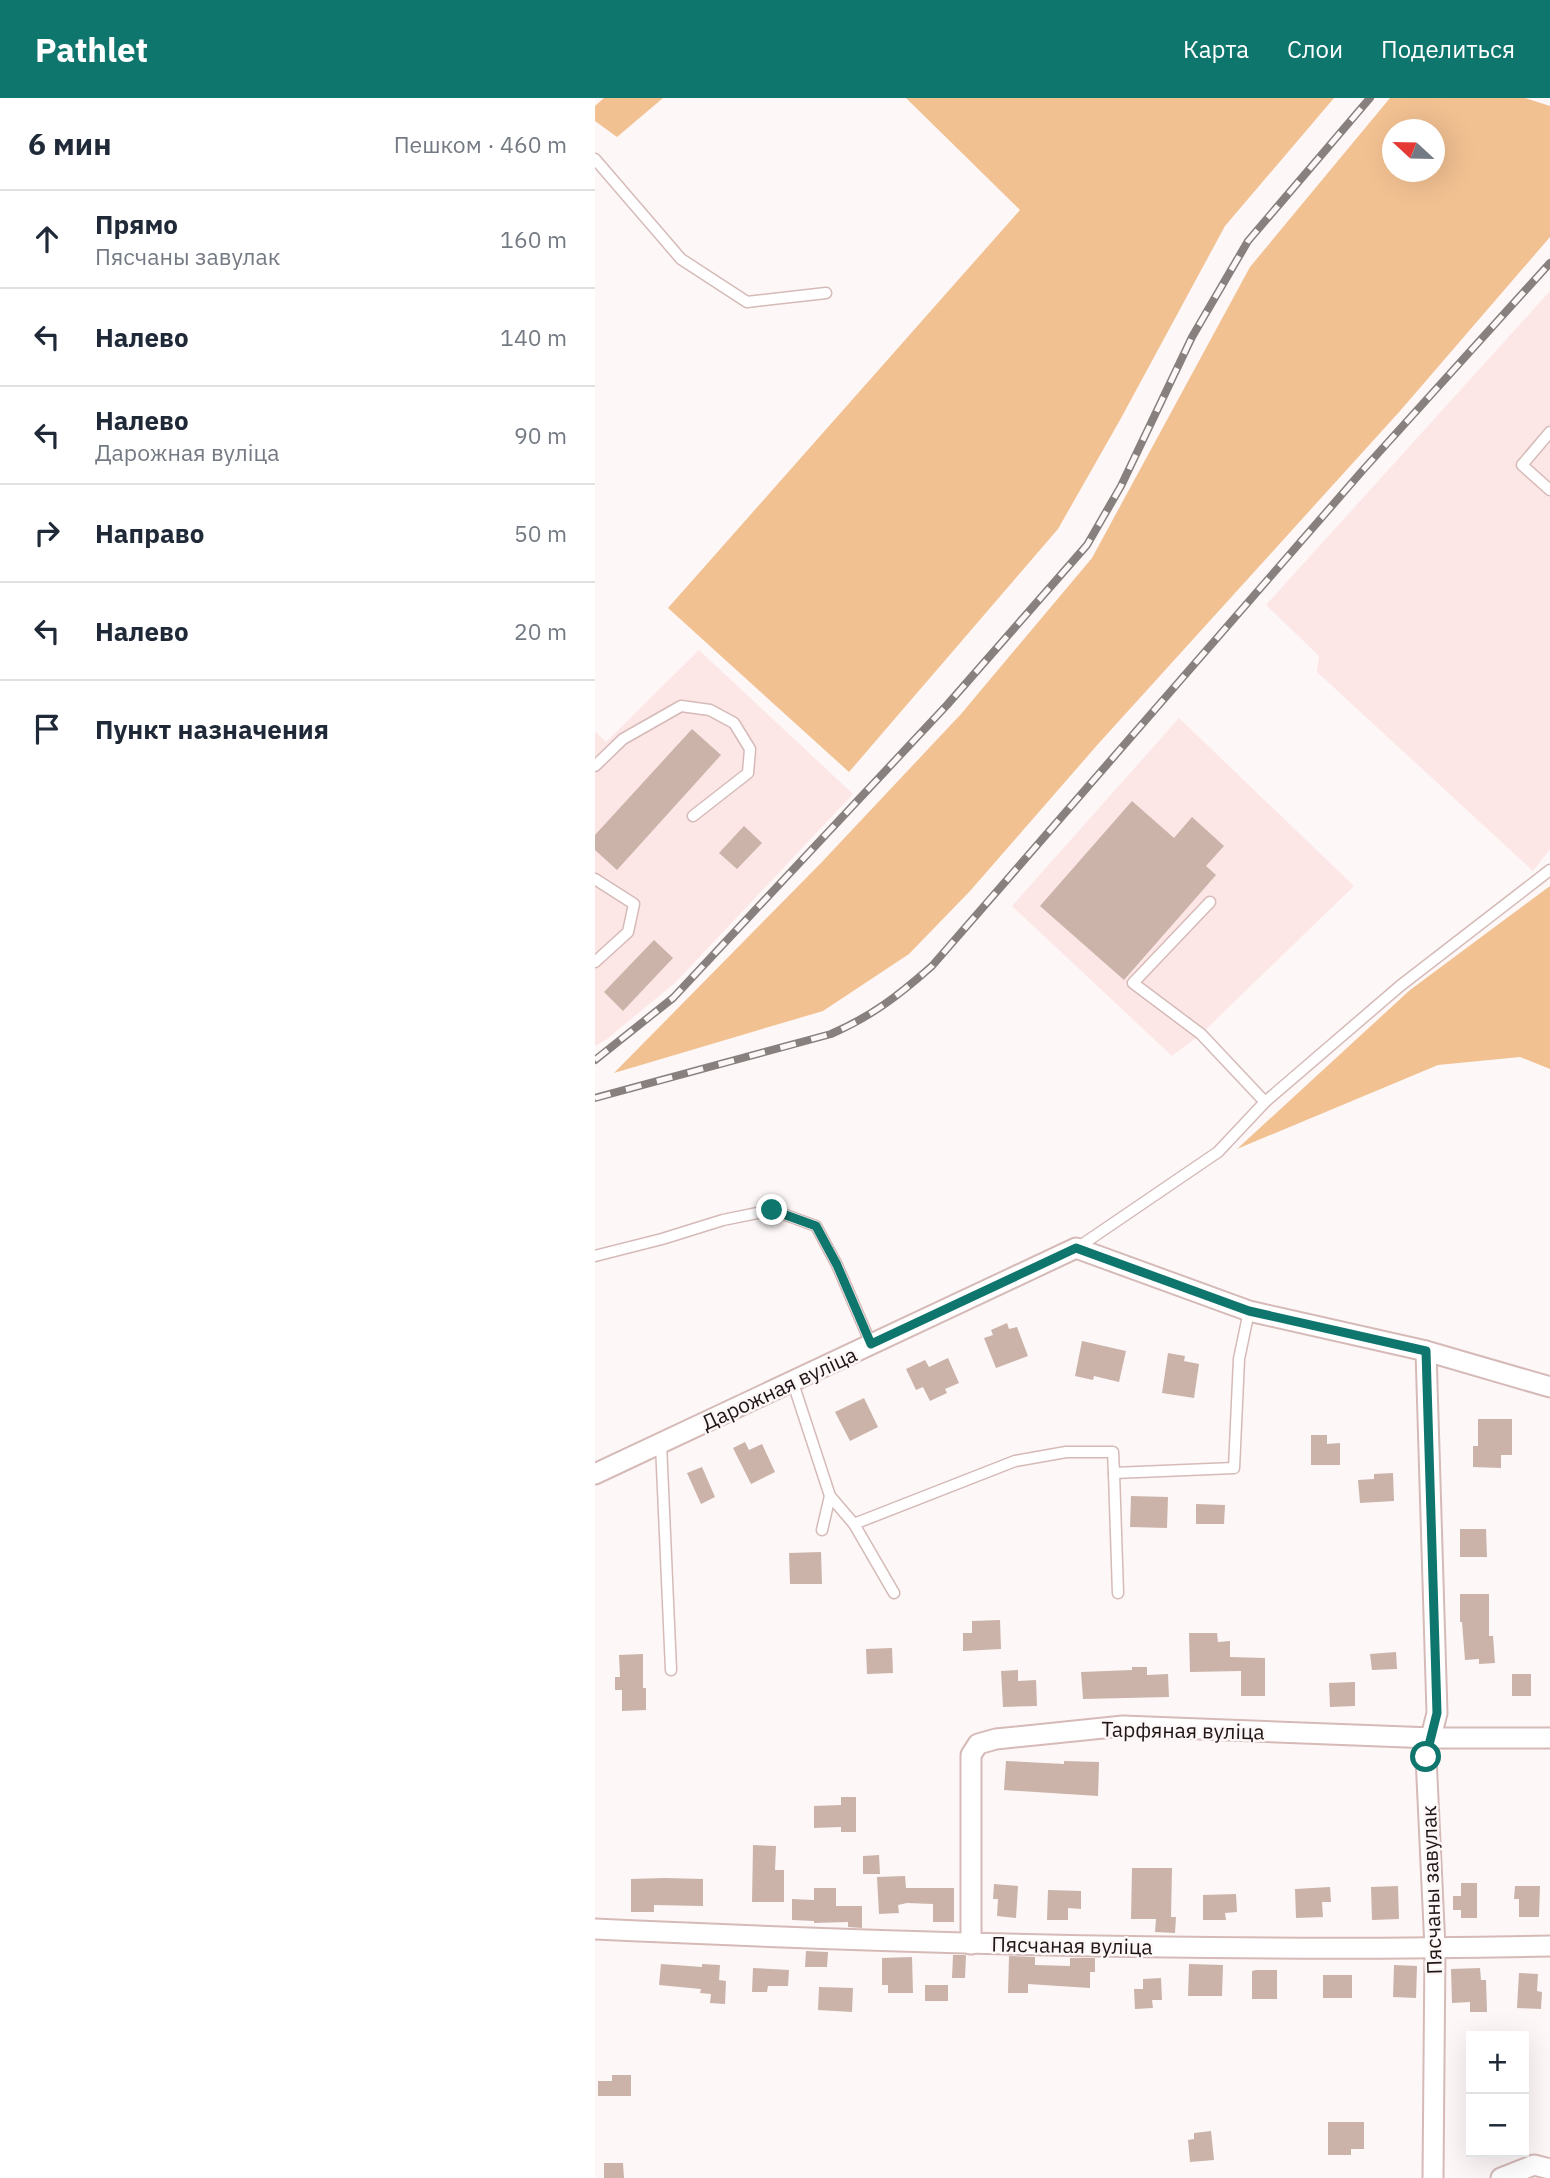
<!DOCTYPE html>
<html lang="ru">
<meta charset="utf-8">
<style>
body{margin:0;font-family:"IBM Plex Sans",sans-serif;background:#f2f2f3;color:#1f2937}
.controls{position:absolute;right:21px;bottom:21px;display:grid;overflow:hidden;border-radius:0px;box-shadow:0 7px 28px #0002}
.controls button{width:63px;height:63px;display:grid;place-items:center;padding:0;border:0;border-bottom:2px solid #e0e1e3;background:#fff;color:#1f2937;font:35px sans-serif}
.compass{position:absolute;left:787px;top:21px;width:63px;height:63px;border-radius:50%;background:#fff;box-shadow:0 7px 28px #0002;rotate:292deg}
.stop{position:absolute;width:21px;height:21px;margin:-16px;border:5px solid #0f766e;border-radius:50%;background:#fff}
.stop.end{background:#0f766e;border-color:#fff;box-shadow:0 2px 7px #0008}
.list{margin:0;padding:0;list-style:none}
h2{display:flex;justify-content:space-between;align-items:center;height:91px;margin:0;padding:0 28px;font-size:30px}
h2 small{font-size:23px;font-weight:400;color:#747a83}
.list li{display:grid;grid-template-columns:46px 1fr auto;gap:21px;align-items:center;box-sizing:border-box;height:98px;padding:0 28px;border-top:2px solid #e0e1e3}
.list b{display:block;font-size:26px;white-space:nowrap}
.list p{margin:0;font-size:23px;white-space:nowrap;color:#747a83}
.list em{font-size:23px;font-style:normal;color:#747a83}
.icon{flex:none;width:38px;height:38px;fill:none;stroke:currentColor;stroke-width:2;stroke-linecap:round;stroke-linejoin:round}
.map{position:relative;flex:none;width:955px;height:2080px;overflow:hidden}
header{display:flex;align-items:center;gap:42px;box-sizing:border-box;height:98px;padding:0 35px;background:#0f766e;color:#fff}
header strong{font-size:33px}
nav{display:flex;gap:38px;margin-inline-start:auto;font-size:24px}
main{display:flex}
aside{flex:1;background:#fff}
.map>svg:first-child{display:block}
.built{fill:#fde7e6}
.green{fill:#f2c192;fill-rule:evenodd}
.building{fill:#cbb3aa}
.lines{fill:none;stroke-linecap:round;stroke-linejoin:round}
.lane-casing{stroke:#d5bab8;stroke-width:13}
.street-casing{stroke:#d5bab8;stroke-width:23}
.lane{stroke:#fff;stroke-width:10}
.street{stroke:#fff;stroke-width:19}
.rail-casing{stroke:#87807f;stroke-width:8}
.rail{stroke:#fdf7f7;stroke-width:5;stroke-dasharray:16;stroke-linecap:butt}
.route{stroke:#0f766e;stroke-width:9}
.labels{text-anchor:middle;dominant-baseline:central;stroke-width:5;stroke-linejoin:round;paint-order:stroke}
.street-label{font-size:21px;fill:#201716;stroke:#fdf7f7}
</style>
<header>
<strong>Pathlet</strong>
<nav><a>Карта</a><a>Слои</a><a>Поделиться</a></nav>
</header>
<main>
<aside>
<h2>6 мин<small>Пешком · 460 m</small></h2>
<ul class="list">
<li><svg class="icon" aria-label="ahead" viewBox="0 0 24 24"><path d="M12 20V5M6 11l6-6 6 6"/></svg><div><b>Прямо</b><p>Пясчаны завулак</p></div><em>160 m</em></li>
<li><svg class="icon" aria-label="left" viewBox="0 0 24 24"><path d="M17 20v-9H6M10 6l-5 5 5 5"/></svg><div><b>Налево</b></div><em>140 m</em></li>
<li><svg class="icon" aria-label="left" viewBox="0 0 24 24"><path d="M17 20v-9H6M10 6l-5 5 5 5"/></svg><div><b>Налево</b><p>Дарожная вуліца</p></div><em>90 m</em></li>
<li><svg class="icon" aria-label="right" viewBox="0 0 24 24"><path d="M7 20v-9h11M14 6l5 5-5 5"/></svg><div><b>Направо</b></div><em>50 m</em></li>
<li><svg class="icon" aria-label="left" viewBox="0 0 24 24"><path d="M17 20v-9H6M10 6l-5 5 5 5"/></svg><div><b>Налево</b></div><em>20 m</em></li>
<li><svg class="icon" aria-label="arrive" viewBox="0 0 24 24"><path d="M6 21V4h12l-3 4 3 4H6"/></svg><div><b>Пункт назначения</b></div></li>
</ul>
</aside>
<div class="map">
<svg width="955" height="2080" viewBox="0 0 955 2080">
<rect width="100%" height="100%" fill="#fdf7f7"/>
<g class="built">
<path d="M955,193V751L938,773L722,574L724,558L671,507Z"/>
<path d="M104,552L258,696L81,884L12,941L0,948V633L11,644Z"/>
<path d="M584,620L759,788L606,936L577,958L417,808Z"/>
</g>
<g class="green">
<path d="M9,0H68L22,39L0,23V8Z"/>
<path d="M311,0H739L630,128L525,322L463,431L254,674L73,510L425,112Z"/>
<path d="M795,0H930L955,8V139L805,313L504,645L375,793L314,856L228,913L19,975L225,766L366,616L497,460L655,169ZM797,32H839V74H797Z"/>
<path d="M955,788V971L925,959L843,967L642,1051L815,892Z"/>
</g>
<g class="building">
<path d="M97,631L126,657L22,772L0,752V737Z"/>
<path d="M537,703L579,740L597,719L629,748L611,768L621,777L529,882L445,808Z"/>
<path d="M149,728L167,745L142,771L124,755Z"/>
<path d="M59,842L78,860L28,913L9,894Z"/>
<path d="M412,1225L414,1231L422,1229L433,1258L401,1270L389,1240L398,1237L396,1232Z"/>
<path d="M487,1243L531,1253L524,1284L499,1278L498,1282L480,1278Z"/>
<path d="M573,1255L590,1258L589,1263L604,1266L599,1300L567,1295Z"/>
<path d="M353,1260L364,1285L350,1291L352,1295L335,1303L328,1289L321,1292L311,1271L330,1262L334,1269Z"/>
<path d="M269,1300L283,1329L255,1343L240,1314Z"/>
<path d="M883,1321H917V1357H906V1370L878,1369V1348H883Z"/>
<path d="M716,1337H732V1346L745,1345V1367H716Z"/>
<path d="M150,1344L154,1352L167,1346L180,1374L156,1386L138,1350Z"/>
<path d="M107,1369L120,1399L106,1406L92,1375Z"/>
<path d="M798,1375L799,1403L765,1405L763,1382L779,1381V1376Z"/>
<path d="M536,1398L573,1399L572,1430L535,1429Z"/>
<path d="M601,1406L630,1407L629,1426H601Z"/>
<path d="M865,1431H891L892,1459H865Z"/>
<path d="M226,1454L227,1486H195L194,1455Z"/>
<path d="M865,1496H894V1538H898L900,1565L884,1566V1561L870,1562L867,1524H865Z"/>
<path d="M405,1522L406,1551L368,1553V1535H377V1523Z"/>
<path d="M594,1535H622L623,1544L635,1543V1559L670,1560V1598H646V1573L595,1574Z"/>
<path d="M297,1550L298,1575L272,1576L271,1551Z"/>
<path d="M801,1554L802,1571L777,1572L775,1556Z"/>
<path d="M48,1556V1590H51V1612L27,1613V1592H20V1579H25L24,1557Z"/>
<path d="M537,1569H552V1577L573,1576L574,1599L488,1601L486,1574L537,1572Z"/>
<path d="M423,1572V1583L441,1582L442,1608L408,1609L406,1573Z"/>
<rect x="917" y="1576" width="19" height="22"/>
<path d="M760,1584V1608L735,1609L734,1585Z"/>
<path d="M411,1663L469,1666V1663L504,1664L503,1698L409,1692Z"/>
<path d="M246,1699H261V1734H246V1729L219,1730V1708L246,1707Z"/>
<path d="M158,1747L181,1748L180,1772H189V1804H157Z"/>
<path d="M284,1757L285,1776H268V1758Z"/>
<path d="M537,1770H577L576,1819H581L580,1835L560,1834L561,1821H536Z"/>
<path d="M310,1778L311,1790H359V1824H338V1806L312,1805L303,1807L304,1815L284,1816L282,1779Z"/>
<path d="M70,1780L108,1781V1808L59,1807V1814H36V1781Z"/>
<path d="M866,1785H882V1820H866V1812H858V1798H866Z"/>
<path d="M399,1786L423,1788L421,1820L402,1818L403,1801H398Z"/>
<path d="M803,1788L804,1821L777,1822L776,1789Z"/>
<path d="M920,1788H945L944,1819H924V1801H919Z"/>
<path d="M735,1789L736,1804H727L728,1819L701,1820L700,1791Z"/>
<path d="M219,1790H241V1808H267V1830L253,1829V1824L219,1825V1823L197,1822V1801L219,1802Z"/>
<path d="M453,1792L486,1793V1811L473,1810V1822H452Z"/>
<path d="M641,1796L642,1814L630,1815L631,1822H608V1797Z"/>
<path d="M211,1853L233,1854L232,1869H210Z"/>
<path d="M358,1857H371L370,1880H357Z"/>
<path d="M414,1858L440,1859V1867L475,1868V1860H500V1874H495V1890L433,1886V1895H413Z"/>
<path d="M317,1859L318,1895H293V1887H287V1860Z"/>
<path d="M66,1866L107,1869V1866L125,1867L124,1882L131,1883L130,1906L115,1905L116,1896L105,1895L106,1891L64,1887Z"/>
<path d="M594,1866L628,1867L627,1898H593Z"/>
<path d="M799,1867L822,1868L821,1900L798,1899Z"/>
<path d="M158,1870L194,1872L193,1888H173L172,1894H157Z"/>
<path d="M885,1870L886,1882H891L892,1914H875V1904L857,1905L856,1871Z"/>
<path d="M661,1872H682V1901H657V1873Z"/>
<path d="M924,1875L943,1876L942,1893L947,1894L946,1911L922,1910Z"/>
<rect x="728" y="1877" width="29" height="23"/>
<path d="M566,1880L567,1902H557L558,1910L540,1911L539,1891H548V1881Z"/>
<rect x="330" y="1887" width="23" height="16"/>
<path d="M224,1889L258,1890L257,1914L223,1912Z"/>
<path d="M17,1977H36V1998H3V1983H17Z"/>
<path d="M733,2024H769V2051H756V2057H733Z"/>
<path d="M616,2033L619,2062L595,2064L593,2042L599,2041V2035Z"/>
<path d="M9,2065H28L29,2080H9Z"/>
</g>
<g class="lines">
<defs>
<g id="lane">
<path d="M0,61L86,161L152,204L231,195"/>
<path d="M955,334L927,367L955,392"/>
<path d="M0,668L28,641L86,608L115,612L139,625L155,651L153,675L98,718"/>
<path d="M0,781L39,806L33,834L0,864"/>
<path d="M615,804L538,885L606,936L670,1004"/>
<path d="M482,1150L623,1054L670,1004L805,888L955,772"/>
<path d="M0,1158L67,1141L128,1122L177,1112L221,1128L242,1167L276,1246"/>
<path d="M197,1282L235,1398L259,1426L299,1495"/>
<path d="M66,1346L76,1572"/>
<path d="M519,1375L523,1495"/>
<path d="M259,1426L420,1363L471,1354H518L519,1375L639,1370L644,1261L654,1213"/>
<path d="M227,1432L235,1398"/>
</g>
<g id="street">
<path d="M831,1253L842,1615L831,1659L840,1850L838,2080"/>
<path d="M0,1376L481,1150L654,1213L831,1253L955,1289"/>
<path d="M0,1831C318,1846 637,1855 955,1848"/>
<path d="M376,1846V1657L383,1646L401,1641L528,1628L837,1640H955"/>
<path d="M906,2080L939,2067L955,2071"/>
</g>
</defs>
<use href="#lane" class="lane-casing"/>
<use href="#street" class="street-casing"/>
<use href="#lane" class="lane"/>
<use href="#street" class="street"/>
<defs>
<g id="rail">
<path d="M0,962L78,900L352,607L492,447L526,388L597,239L653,143L775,0"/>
<path d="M0,1000L236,936C277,918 303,898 337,868L768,372L955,165"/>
</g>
</defs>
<use href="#rail" class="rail-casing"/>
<use href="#rail" class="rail"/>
</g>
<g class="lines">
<path class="route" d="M177,1112L221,1128L242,1167L276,1246L481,1150L654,1213L831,1253L842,1615L831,1659"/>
</g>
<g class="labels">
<g class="street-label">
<text transform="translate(184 1290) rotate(-25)">Дарожная вуліца</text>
<text transform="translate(588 1632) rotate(1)">Тарфяная вуліца</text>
<text transform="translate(836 1792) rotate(-92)">Пясчаны завулак</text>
<text transform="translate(477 1847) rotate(1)">Пясчаная вуліца</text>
</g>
</g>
</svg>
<div class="controls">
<button>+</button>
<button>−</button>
</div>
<svg class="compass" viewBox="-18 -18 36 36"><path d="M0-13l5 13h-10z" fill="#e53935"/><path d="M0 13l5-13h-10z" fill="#747a83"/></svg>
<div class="stop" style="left:831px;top:1659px"></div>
<div class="stop end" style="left:177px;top:1112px"></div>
</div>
</main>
